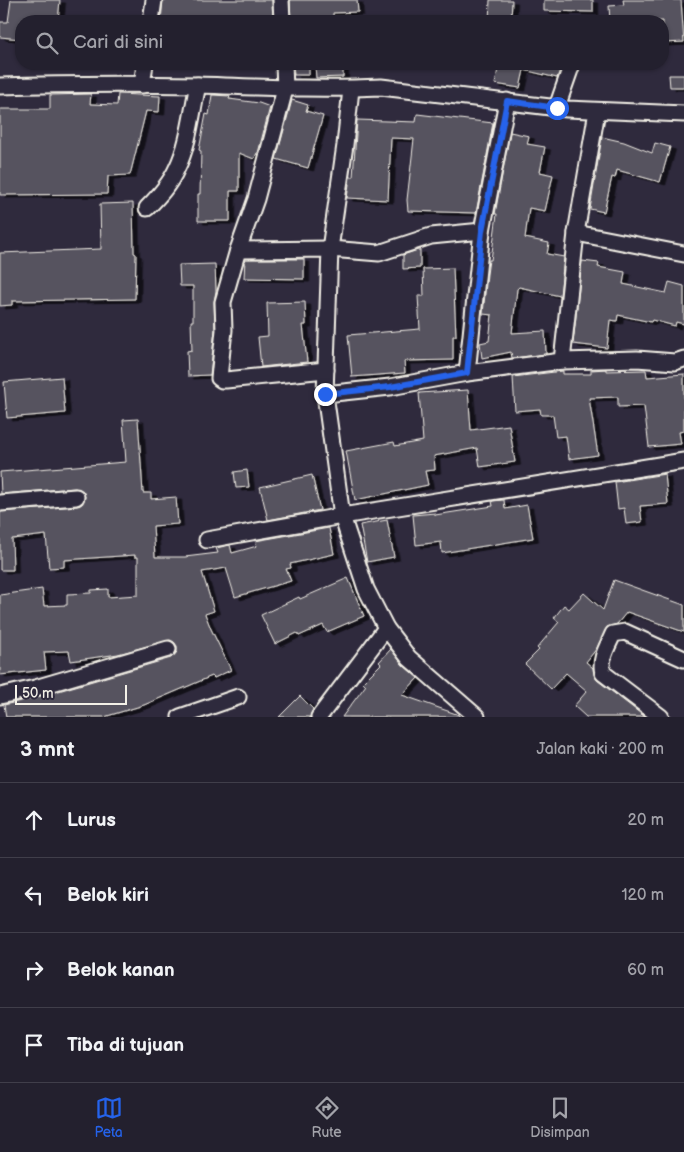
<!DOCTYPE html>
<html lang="id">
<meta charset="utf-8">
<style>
body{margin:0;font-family:"Balsamiq Sans",sans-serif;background:#2b2836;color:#f1f3f6}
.scale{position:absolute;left:15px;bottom:12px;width:112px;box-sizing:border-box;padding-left:5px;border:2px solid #f4f1e8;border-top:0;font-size:14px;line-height:18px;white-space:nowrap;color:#f4f1e8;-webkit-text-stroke:4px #2f2a3d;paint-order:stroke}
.stop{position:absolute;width:15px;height:15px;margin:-11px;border:4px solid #2563eb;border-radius:50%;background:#fff}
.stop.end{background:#2563eb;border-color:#fff;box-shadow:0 1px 5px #0008}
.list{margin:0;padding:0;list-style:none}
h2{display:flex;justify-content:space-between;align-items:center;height:65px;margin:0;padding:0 20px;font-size:21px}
h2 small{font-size:16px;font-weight:400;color:#a3a3aa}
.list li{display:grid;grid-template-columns:32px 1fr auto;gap:15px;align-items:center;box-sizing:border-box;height:75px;padding:0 20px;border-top:1px solid #403e4a}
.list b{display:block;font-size:19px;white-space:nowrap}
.list em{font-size:16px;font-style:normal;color:#a3a3aa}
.icon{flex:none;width:28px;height:28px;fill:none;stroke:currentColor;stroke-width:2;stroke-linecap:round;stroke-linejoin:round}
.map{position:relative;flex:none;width:684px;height:717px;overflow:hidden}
.search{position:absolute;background:#23202e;box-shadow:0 1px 4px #0004;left:15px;right:15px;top:15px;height:55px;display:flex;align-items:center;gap:12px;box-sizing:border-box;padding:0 18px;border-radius:20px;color:#a3a3aa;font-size:19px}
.sheet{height:365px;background:#23202e}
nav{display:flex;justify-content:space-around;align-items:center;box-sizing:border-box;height:70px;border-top:1px solid #403e4a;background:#23202e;font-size:14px;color:#a3a3aa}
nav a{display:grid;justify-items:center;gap:2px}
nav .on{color:#2563eb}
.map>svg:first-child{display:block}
.building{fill:#56525f;stroke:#f4f1e8;filter:url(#shadow)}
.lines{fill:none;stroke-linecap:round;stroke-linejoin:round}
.minor-casing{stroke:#f4f1e8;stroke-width:19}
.minor{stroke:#2f2a3d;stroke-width:15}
.route{stroke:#2563eb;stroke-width:6}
</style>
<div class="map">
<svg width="684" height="717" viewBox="0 0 684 717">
<defs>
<filter id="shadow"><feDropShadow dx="5.5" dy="3" stdDeviation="0" flood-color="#0009"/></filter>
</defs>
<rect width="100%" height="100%" fill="#2f2a3d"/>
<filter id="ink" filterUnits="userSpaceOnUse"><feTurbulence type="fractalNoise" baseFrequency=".02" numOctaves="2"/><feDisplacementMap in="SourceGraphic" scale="10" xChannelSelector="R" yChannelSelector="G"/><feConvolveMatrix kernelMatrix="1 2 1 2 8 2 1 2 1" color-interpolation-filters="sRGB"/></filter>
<g filter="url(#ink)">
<g class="building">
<path d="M11,0H60L58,21H21V39L0,37V22H8Z"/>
<path d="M163,0H272L273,21H161Z"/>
<path d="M290,0H357L358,12L333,13V21H291Z"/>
<path d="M490,0H512L511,21H489Z"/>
<path d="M544,0H593V12L544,11Z"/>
<path d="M623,0H681L684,42L663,43V21H610L609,6L624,5Z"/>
<path d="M293,64H309V75H294Z"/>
<path d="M343,64V77L316,78L315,65Z"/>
<path d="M499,64L518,67L519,64H562L557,78L524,70L520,88L495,84Z"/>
<path d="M669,75H684V87H670Z"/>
<path d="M91,94L90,104L117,105L118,94L160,96L159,112L146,111L130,175L108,176L107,194L0,195V109H50V95Z"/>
<path d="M212,95L230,96L229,99L259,103L270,107L258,153H257L254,159L239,153V191H230V221H198V194H200L201,151L199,150L206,114L209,115Z"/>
<path d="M292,100L308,105L306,111L323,116L308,168L276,159Z"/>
<path d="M417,114L493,123L476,213L408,211L407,200L414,139L391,138L388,200L347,198L350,177H353L357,120L416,122Z"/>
<path d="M510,132L529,136L527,144L545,147L540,172L553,175L545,211L529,208L525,238L549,243L547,254L564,257L560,296L519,287L517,289L512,333L545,331L546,354L512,358L511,352L482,358L480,343L489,341L492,315L483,314L487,274L489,260H491L497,214H495Z"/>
<path d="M602,137L624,142L652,153L655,143L670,147L660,182L617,170L615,178L612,177L604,212L590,209Z"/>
<path d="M133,203L134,253L136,254L135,299L12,301V305L0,306V253L101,249L100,204Z"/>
<path d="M418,250H420V268L403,269V255Z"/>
<path d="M245,259H304V279L244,278Z"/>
<path d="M582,261L599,263L598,267L625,272L623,284L666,293L669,282L684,286V324L676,322L675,326L652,320L651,322L618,315L617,321L610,320L607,348L573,344Z"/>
<path d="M215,264L216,291L214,302L215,330L210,375L188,376L187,351L192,350L191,321H193V286H180L179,265Z"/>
<path d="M453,268L456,336H453V360L404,361L405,373L352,377L348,335L420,329L418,296H424L423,269Z"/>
<path d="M305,302L306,325H303L307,362L261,367L258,337L268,336L267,303Z"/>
<path d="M606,369V371L646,370L647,377L684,374V431L679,432L681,444L649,447L644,406L618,407V397L589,398L598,455L569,459L566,436L556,437L553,415H541L540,409L515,411L513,377L563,371V374H591V370Z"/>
<path d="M62,377L65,413L7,418L4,382Z"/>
<path d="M468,390L471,430L509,425L515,462L480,467L477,448L434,456L435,470L425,471L428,485L355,500L346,451L394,442L395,446L423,441L419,393Z"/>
<path d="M138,419L143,493H151V499L176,497L178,524L153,526L155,557H185L218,553L216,548L230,545L232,553L257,546L255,541L329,528L334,554L290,564L291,568L286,569L291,581L235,597L226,568L202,572L214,611L205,614L211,629L231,670L214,678L212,676L144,705L104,717H6L4,705L38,697L171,658L177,652V646L174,642L170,640L118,654L71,661L69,651L44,652L46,670L0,675V595L42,589L44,606L67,605V594L91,593V590L108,589V597L138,595V557H135V555L64,560V567L49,568L46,535L12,539L13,570H0V512L77,506L82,504L85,497L83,491L75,488L1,494L0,472L126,462L123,420Z"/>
<path d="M247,470L249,487L236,488L234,472Z"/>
<path d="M665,474L668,504L640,506L642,522L626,524L624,508L618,509L615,482Z"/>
<path d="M312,475L320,510L268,520L260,487Z"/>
<path d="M504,500L505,509L527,505L533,538L442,553L441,542L416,545L413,515L435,513V515L493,506L492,501Z"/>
<path d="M387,520L394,557L367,562L360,525Z"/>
<path d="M348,578L364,616L327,632L323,625L299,636L297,633L275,644L261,615L299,597L300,599Z"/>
<path d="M614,580L684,605V632L627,612L617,624L607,627L597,648L586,662L593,668L594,675L597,680L645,717H586L574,706L587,691L566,673L551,689L525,664L539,650L537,648L559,622L554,618L564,605L569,609L584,593L603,610Z"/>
<path d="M391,649L403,665L418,678L402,695L459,715V717H342L366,685L363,682L381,664L379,662Z"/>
<path d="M300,696L313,709L310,717H279Z"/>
</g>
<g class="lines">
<defs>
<g id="minor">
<path d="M281,0L282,21"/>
<path d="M151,21L154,0"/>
<path d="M284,64L285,89L256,199L238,250L223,302L224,330L219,378L222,380H226L326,370"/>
<path d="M142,85L145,64"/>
<path d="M0,86C66,84 132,84 198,85C259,87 320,90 381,87L567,109L684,114"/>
<path d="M351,89L345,145L330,249L325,394L342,516L366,589L386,628L409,658L477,717"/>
<path d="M557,107L572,64"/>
<path d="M147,208C159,196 170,184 177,168C189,144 192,111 198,85"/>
<path d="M576,233L684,254"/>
<path d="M238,250L330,249L379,253L431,236L482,231"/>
<path d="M562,361L576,233L597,111"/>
<path d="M467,373L482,231L507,101"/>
<path d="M325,394L390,387L467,373L562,361L637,359L675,362L684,359"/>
<path d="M0,503L76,497"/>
<path d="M207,540L342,516L684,461"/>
<path d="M0,696L35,688L168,649"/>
<path d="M180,717L238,697"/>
<path d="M319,717L386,628"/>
<path d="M661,717L603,673C599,659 608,646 613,634L625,632L684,659"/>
</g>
</defs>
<use href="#minor" class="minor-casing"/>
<use href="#minor" class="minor"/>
</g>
</g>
<g class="lines" filter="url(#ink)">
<path class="route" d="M325,394L390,387L467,373L482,231L507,101L557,108"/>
</g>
</svg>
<div class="scale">50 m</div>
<div class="stop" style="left:557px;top:108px"></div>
<div class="stop end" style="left:325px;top:394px"></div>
<div class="search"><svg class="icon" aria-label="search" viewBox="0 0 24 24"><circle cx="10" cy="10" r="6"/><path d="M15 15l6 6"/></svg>Cari di sini</div>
</div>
<section class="sheet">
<h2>3 mnt<small>Jalan kaki · 200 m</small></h2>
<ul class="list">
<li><svg class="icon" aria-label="ahead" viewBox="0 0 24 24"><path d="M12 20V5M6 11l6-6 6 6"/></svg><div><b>Lurus</b></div><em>20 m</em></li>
<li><svg class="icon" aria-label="left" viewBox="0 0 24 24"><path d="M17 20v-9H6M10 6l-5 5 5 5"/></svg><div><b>Belok kiri</b></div><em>120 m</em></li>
<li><svg class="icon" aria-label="right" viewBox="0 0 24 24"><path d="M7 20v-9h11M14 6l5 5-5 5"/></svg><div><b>Belok kanan</b></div><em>60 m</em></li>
<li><svg class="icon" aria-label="arrive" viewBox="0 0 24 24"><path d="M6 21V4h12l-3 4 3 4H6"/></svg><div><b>Tiba di tujuan</b></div></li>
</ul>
</section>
<nav>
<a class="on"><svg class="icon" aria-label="map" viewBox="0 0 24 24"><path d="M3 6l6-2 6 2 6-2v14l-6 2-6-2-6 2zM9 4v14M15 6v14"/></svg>Peta</a>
<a><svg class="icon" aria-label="directions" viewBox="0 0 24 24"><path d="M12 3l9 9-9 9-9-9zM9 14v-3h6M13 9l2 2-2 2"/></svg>Rute</a>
<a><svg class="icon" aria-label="saved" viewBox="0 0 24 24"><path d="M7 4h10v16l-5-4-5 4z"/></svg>Disimpan</a>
</nav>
